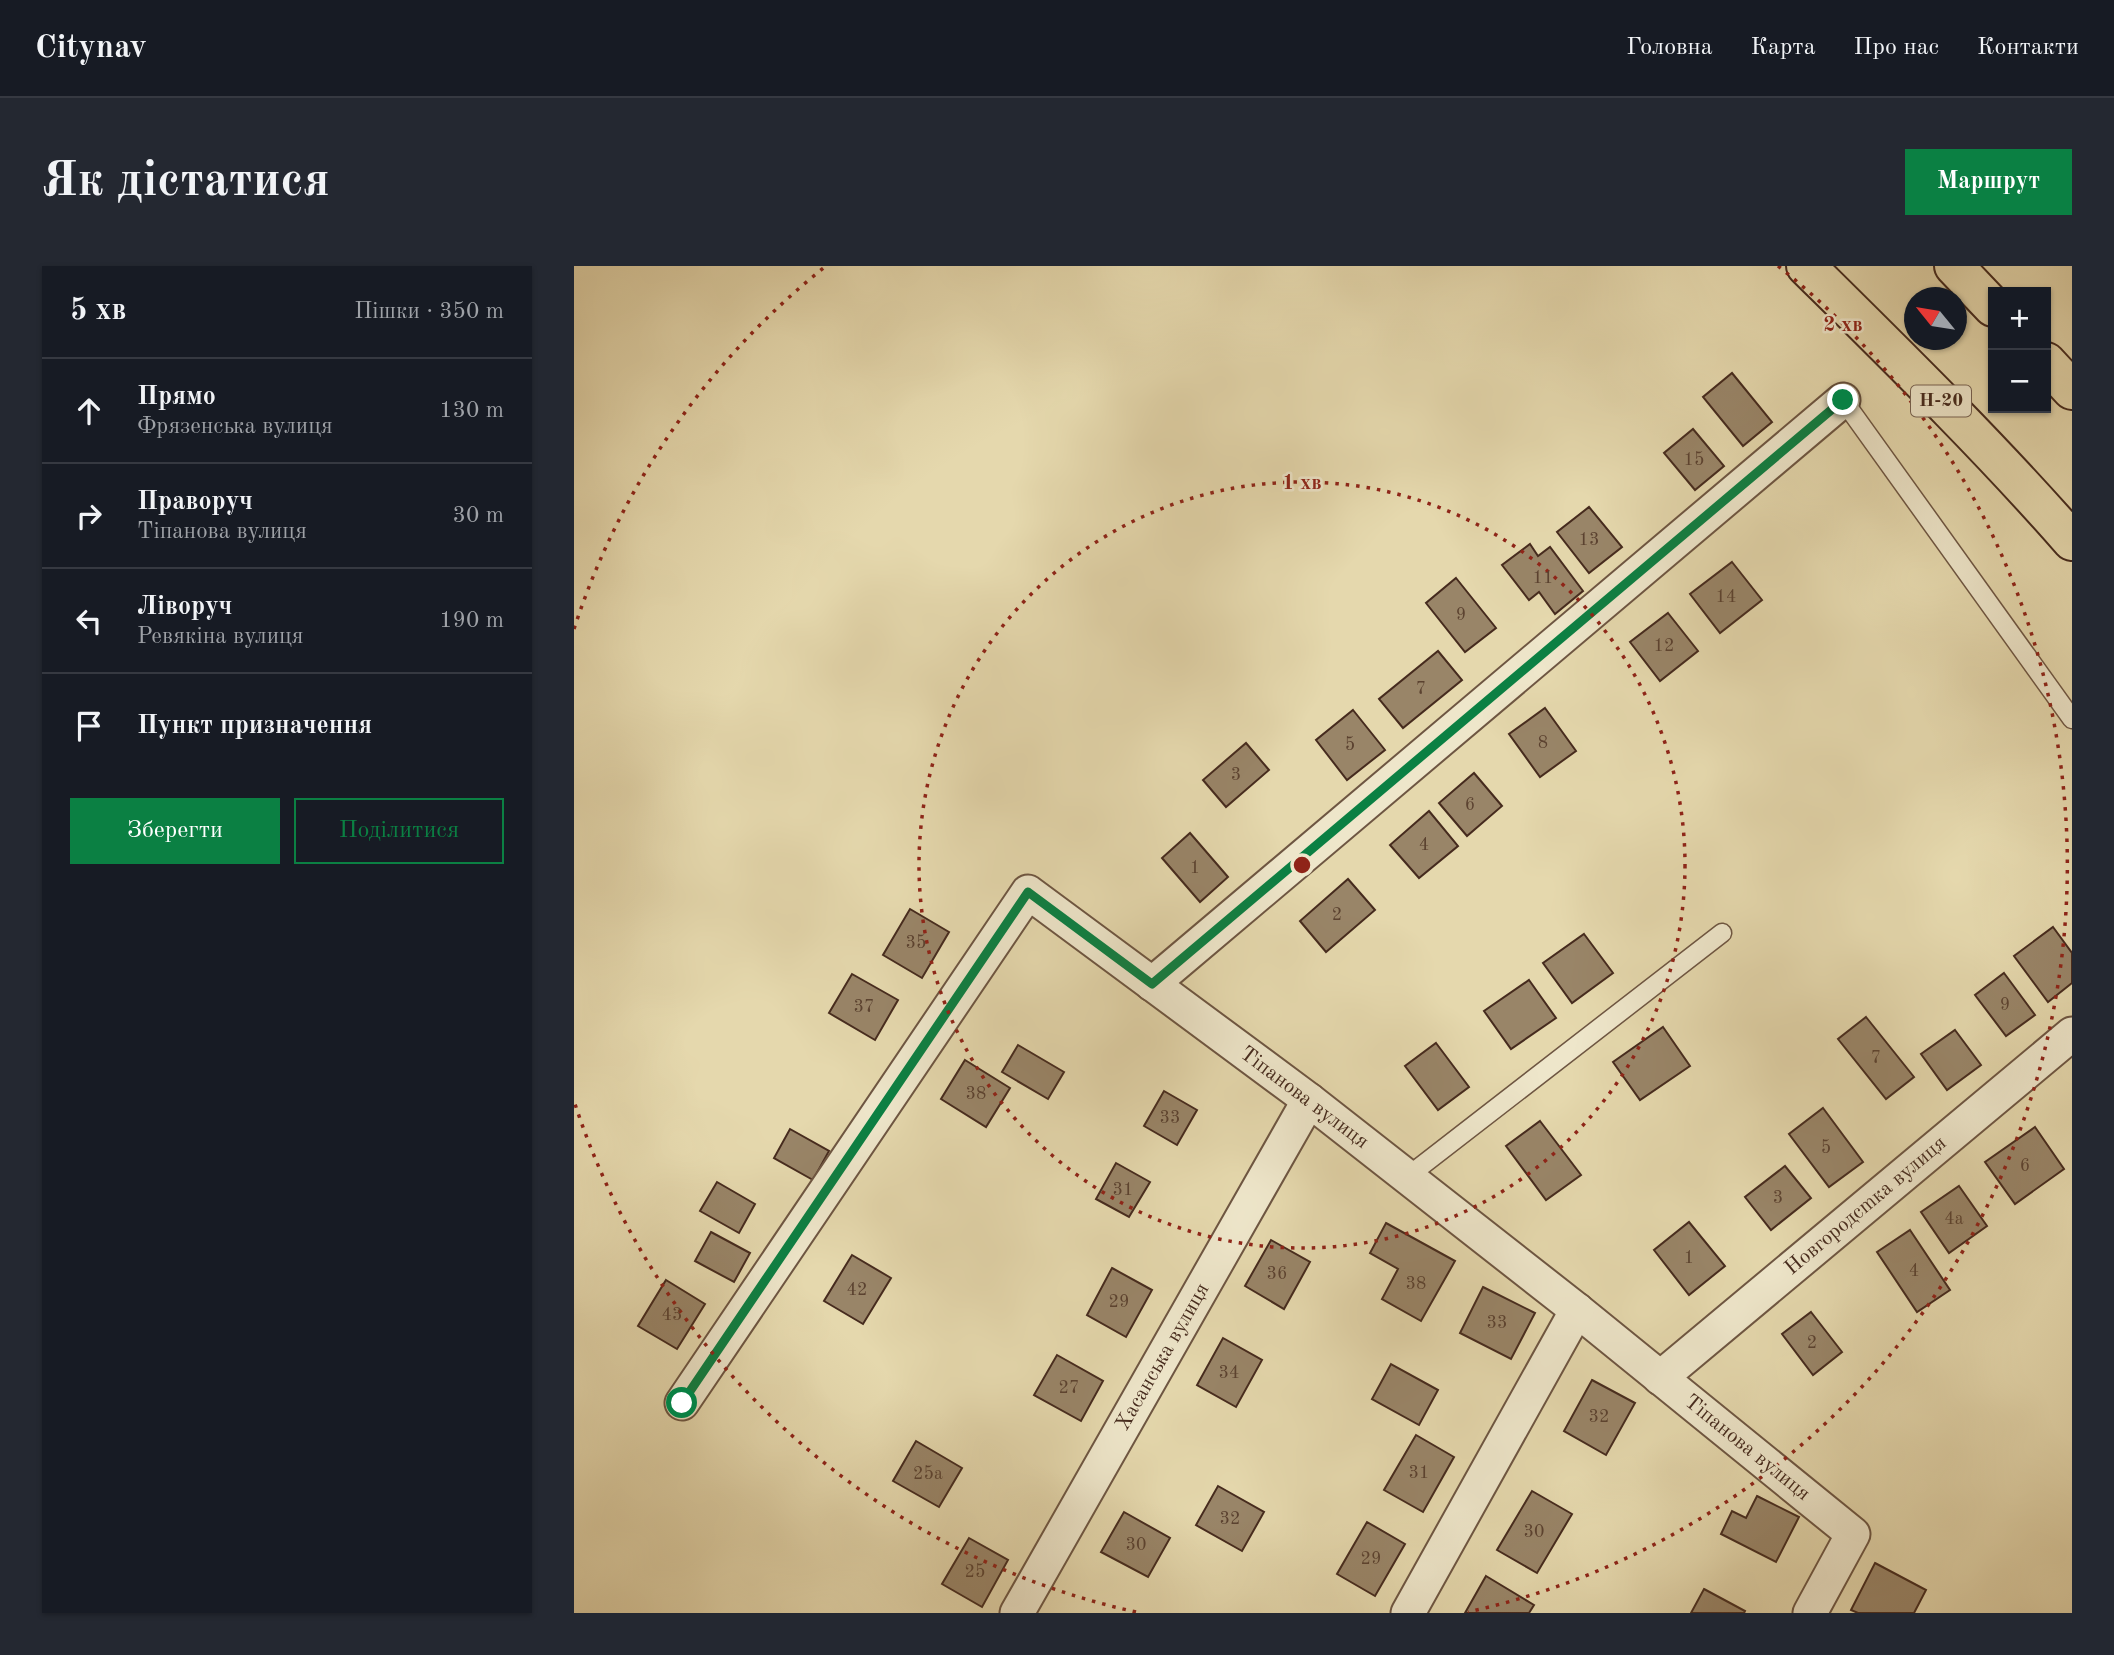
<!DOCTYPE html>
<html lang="uk">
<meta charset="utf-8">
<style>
body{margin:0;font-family:"Old Standard TT",serif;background:#242831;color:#f1f3f6}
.controls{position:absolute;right:21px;top:21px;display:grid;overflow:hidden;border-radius:0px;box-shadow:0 2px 5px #0004}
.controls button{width:63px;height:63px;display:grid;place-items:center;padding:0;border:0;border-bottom:2px solid #363941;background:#171b24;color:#f1f3f6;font:35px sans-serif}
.compass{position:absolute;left:1330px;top:21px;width:63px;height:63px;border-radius:50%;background:#171b24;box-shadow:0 2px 5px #0004;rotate:300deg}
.stop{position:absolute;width:21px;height:21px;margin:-16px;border:5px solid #0b8043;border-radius:50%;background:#fff}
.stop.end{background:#0b8043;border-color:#fff;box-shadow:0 2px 7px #0008}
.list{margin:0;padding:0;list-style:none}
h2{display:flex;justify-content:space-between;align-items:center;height:91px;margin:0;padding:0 28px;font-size:30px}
h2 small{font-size:23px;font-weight:400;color:#9ea1a6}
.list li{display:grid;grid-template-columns:46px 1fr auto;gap:21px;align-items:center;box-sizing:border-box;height:105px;padding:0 28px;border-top:2px solid #363941}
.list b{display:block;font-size:26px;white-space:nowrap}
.list p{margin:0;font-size:23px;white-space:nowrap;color:#9ea1a6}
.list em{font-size:23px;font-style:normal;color:#9ea1a6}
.actions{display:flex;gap:14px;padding:21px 28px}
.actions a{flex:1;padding:16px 0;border:2px solid #0b8043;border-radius:0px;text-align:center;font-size:24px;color:#0b8043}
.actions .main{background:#0b8043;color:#fff}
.icon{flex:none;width:38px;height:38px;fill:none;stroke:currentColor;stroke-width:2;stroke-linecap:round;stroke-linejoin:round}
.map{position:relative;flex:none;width:1498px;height:1347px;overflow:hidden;border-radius:0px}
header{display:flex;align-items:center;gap:42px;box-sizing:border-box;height:98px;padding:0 35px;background:#171b24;border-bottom:2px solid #363941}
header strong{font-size:33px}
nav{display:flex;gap:38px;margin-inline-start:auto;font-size:24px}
.intro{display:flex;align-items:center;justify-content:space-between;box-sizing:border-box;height:168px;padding:0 42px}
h1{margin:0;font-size:49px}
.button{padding:18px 32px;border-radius:0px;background:#0b8043;color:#fff;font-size:24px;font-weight:700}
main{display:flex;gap:42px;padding:0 42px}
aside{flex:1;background:#171b24;border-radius:0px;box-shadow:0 2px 5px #0004}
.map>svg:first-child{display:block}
.building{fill:#998568;stroke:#462b1e;stroke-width:2}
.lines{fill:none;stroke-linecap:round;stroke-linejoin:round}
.lane-casing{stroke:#6e5642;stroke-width:21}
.street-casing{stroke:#6e5642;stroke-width:37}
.primary-casing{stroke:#462b1e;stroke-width:42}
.lane{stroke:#eee6ca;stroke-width:18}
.street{stroke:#eee6ca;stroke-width:33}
.primary{stroke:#e5d8ad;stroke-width:38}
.route{stroke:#0b8043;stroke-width:9}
.ring{fill:none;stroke:#8f2418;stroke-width:3.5;stroke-dasharray:3.5 7}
.labels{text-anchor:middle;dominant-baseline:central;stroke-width:5;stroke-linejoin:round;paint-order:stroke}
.number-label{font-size:18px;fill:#5b4230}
.shield{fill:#eee6ca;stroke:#786352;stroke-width:2}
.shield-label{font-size:19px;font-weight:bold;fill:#462b1e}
.street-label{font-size:21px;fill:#462b1e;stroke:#eee6ca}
.centre{fill:#8f2418;stroke:#eee6ca;stroke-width:3.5}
.ring-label{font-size:21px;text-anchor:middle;font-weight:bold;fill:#8f2418;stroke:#eee6ca;stroke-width:5;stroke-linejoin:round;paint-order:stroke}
</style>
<header>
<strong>Citynav</strong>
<nav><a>Головна</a><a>Карта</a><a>Про нас</a><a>Контакти</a></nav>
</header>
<div class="intro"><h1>Як дістатися</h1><a class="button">Маршрут</a></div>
<main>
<aside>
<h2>5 хв<small>Пішки · 350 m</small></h2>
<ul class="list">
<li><svg class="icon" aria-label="ahead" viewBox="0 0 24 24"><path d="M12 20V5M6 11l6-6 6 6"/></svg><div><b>Прямо</b><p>Фрязенська вулиця</p></div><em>130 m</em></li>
<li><svg class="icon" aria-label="right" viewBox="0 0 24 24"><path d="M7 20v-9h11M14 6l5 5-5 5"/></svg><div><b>Праворуч</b><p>Тіпанова вулиця</p></div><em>30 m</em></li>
<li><svg class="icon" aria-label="left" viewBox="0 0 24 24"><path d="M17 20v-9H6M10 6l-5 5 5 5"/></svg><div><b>Ліворуч</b><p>Ревякiна вулиця</p></div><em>190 m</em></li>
<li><svg class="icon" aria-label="arrive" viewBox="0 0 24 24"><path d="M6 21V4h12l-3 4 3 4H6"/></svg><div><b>Пункт призначення</b></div></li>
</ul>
<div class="actions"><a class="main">Зберегти</a><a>Поділитися</a></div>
</aside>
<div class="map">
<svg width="1498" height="1347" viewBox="0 0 1498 1347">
<rect width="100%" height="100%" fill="#e5d8ad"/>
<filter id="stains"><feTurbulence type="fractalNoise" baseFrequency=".00286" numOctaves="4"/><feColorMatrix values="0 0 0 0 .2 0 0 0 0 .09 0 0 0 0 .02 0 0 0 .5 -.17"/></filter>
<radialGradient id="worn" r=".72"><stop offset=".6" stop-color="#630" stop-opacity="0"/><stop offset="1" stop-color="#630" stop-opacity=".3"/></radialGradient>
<g class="building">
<path d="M1158,107L1198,156L1169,180L1129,131Z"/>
<path d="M1119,163L1150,200L1121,224L1090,187Z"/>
<path d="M1015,241L1048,281L1015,307L983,266Z"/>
<path d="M956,278L964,290L976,281L1009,325L981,348L965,326L955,334L928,299Z"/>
<path d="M1158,296L1188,334L1146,367L1116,328Z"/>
<path d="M882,312L922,362L891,386L852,337Z"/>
<path d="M1094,347L1124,385L1086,415L1056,376Z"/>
<path d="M864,385L888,414L829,462L805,433Z"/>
<path d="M971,442L1002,485L966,511L935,468Z"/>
<path d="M779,444L811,484L773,514L742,474Z"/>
<path d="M672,477L695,504L652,541L629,514Z"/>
<path d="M900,507L928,540L893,570L865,537Z"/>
<path d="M855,545L884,580L845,612L816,579Z"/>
<path d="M616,567L654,611L626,636L588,592Z"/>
<path d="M774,613L801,644L752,686L726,655Z"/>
<path d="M336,643L375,666L348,712L309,689Z"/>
<path d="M1479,661L1498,687V717L1474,736L1440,690Z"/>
<path d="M1010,668L1039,707L998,737L969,697Z"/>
<path d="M1430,707L1461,749L1432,770L1401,729Z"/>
<path d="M278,708L324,734L301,774L255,747Z"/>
<path d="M955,714L982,752L937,783L910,745Z"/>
<path d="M1292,751L1340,811L1312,833L1264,773Z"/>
<path d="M1089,761L1116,800L1066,834L1039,796Z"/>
<path d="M1381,764L1407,799L1373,824L1347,788Z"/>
<path d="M862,777L895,821L864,844L831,800Z"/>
<path d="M444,779L490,806L474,833L428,806Z"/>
<path d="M391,794L436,822L412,861L367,833Z"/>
<path d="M590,825L623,844L603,879L570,860Z"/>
<path d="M1249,842L1289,896L1255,921L1215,868Z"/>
<path d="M966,855L1007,909L972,934L932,880Z"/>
<path d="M1461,861L1490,903L1441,938L1411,896Z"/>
<path d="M216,863L255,885L239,914L200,892Z"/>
<path d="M542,897L576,916L555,951L522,933Z"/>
<path d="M1211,900L1237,932L1197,964L1171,931Z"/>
<path d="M143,916L181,938L165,967L126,945Z"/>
<path d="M1385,920L1413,960L1375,987L1347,946Z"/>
<path d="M1115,956L1151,1000L1115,1029L1080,984Z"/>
<path d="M812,957L881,995L847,1055L808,1033L824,1003L796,987Z"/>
<path d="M1336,964L1376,1024L1343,1046L1303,986Z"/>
<path d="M137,966L176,987L160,1016L121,995Z"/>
<path d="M697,974L736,996L710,1043L671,1020Z"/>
<path d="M278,989L317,1012L289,1058L250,1035Z"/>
<path d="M538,1002L578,1024L552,1071L513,1049Z"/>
<path d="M92,1014L131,1038L103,1083L64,1060Z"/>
<path d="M909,1021L961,1047L937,1093L886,1067Z"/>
<path d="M1237,1046L1268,1086L1239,1109L1208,1068Z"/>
<path d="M649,1072L688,1094L662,1141L623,1119Z"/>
<path d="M483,1089L529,1115L507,1155L460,1129Z"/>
<path d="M817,1098L864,1124L845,1159L798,1133Z"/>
<path d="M1018,1114L1061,1137L1032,1189L990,1165Z"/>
<path d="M842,1169L880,1191L849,1246L810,1224Z"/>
<path d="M342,1175L388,1202L365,1241L319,1215Z"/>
<path d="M644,1220L690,1246L668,1285L622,1259Z"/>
<path d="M958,1225L998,1248L963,1307L923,1284Z"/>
<path d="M1183,1230L1225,1251L1202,1296L1147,1268L1158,1245L1172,1252Z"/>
<path d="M550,1246L596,1272L574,1311L527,1286Z"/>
<path d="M793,1256L831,1278L801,1330L763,1308Z"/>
<path d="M395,1272L434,1294L408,1341L368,1318Z"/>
<path d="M1301,1297L1352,1324L1340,1347H1284L1277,1344Z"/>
<path d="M912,1310L960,1339L955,1347H891Z"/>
<path d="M1130,1323L1171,1345L1170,1347H1117Z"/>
</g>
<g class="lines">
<defs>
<g id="lane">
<path d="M1269,134L1498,453"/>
<path d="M833,911L1148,667"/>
</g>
<g id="street">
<path d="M578,718L1269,134"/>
<path d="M1086,1112L1498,768"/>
<path d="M108,1137L454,626L735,834L1003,1044L1279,1268L1236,1347"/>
<path d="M443,1347L735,834"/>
<path d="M834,1347L1003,1044"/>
</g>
<g id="primary">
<path d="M1232,0C1323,90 1414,179 1498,275"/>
<path d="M1380,0L1419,41"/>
<path d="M1472,96L1498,124"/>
</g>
</defs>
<use href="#lane" class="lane-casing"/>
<use href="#street" class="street-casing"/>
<use href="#primary" class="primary-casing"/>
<use href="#lane" class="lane"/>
<use href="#street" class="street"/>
<use href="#primary" class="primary"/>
</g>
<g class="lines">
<path class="route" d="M108,1137L454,626L578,718L1269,134"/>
</g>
<g class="ring">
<circle cx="728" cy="599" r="383"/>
<path d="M562 1346A765 765 0 0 1 0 835M0 363A765 765 0 0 1 252 0M1204 0A765 765 0 0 1 894 1346"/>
</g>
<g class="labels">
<g class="number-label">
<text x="1120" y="194">15</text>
<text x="1015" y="274">13</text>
<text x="969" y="312">11</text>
<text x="1152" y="331">14</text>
<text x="887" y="349">9</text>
<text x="1090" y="380">12</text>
<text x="847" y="423">7</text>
<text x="969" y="477">8</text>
<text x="776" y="479">5</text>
<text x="662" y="509">3</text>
<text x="896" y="539">6</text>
<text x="850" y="579">4</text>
<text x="621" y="602">1</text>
<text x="763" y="649">2</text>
<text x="342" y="677">35</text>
<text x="1431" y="739">9</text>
<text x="290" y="741">37</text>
<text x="1302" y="792">7</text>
<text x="402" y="828">38</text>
<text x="596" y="852">33</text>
<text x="1252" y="882">5</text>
<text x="1451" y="900">6</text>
<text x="549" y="924">31</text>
<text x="1204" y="932">3</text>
<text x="1380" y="953">4а</text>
<text x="1115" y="992">1</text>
<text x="1340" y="1005">4</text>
<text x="703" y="1008">36</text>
<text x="842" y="1018">38</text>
<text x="283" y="1024">42</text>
<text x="545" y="1036">29</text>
<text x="98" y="1049">43</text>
<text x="923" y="1057">33</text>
<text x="1238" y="1077">2</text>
<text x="655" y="1107">34</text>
<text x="495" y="1122">27</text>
<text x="1025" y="1151">32</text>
<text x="845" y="1207">31</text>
<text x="354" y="1208">25а</text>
<text x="656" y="1253">32</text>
<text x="960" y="1266">30</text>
<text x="562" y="1279">30</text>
<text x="797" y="1293">29</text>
<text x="401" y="1306">25</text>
</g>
<rect class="shield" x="1337" y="119.5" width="60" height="31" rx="5"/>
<g class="shield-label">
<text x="1367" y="135">Н-20</text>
</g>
<g class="street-label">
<text transform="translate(730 832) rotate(37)">Тіпанова вулиця</text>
<text transform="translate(1292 940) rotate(-40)">Новгородсmка вулиця</text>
<text transform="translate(589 1091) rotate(-60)">Хасанська вулиця</text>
<text transform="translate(1173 1182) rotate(39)">Тіпанова вулиця</text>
</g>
</g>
<circle cx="728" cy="599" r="10" class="centre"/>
<g class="ring-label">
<text x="1269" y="65">2 хв</text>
<text x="728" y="223">1 хв</text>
</g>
<rect width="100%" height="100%" filter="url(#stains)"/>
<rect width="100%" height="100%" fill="url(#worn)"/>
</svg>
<div class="controls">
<button>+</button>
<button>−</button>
</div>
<svg class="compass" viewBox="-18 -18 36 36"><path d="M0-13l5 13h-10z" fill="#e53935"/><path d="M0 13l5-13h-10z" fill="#9ea1a6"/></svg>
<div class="stop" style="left:108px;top:1137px"></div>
<div class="stop end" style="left:1269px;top:134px"></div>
</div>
</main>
